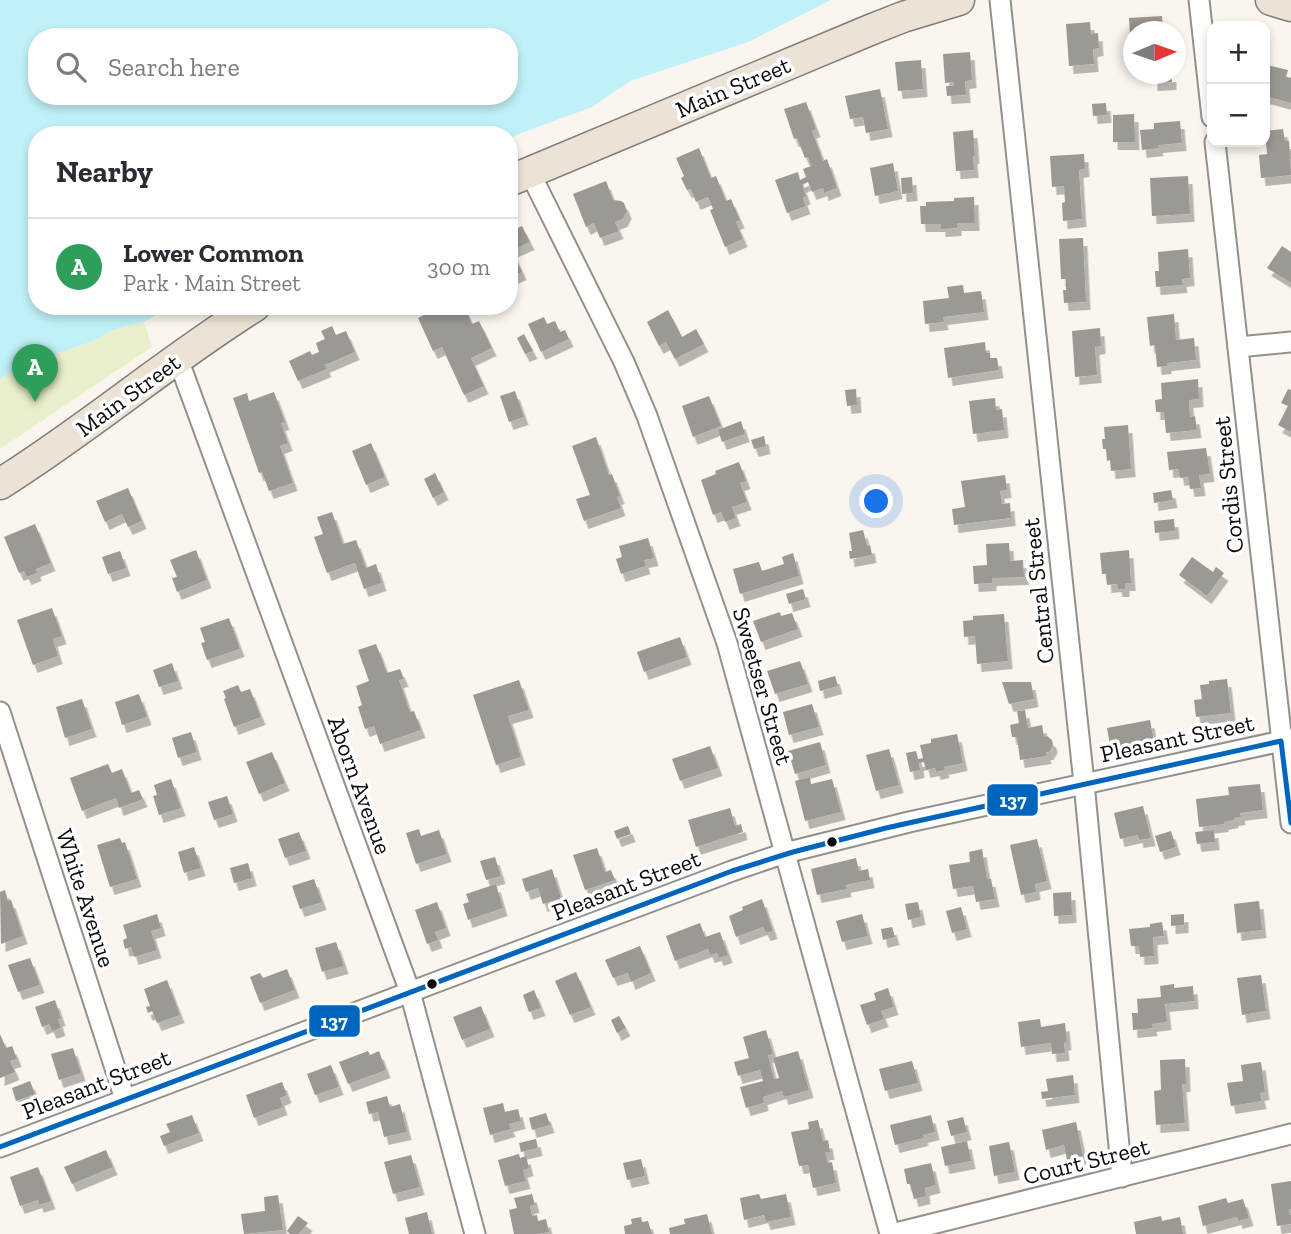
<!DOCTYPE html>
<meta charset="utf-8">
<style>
body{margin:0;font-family:"Zilla Slab",serif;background:#f2f2f3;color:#2b2b33}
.controls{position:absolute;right:21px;top:21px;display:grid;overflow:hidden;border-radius:14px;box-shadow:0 4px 10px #0003}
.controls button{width:63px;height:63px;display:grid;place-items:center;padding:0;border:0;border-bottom:2px solid #e1e1e2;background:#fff;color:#2b2b33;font:35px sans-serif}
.compass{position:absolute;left:1123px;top:21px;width:63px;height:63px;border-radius:50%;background:#fff;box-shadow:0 4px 10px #0003;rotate:88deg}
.you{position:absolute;left:877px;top:502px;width:24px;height:24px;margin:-18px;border:5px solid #fff;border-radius:50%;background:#1a73e8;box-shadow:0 0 0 10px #1a73e833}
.badge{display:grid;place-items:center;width:46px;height:46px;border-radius:50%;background:#ea580c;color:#fff;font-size:23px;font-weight:700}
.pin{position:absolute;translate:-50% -58px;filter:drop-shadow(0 2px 4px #0008)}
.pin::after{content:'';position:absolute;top:37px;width:24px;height:21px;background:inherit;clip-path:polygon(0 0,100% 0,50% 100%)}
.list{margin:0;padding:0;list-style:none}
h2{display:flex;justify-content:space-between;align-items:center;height:91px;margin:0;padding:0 28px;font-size:30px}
h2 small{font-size:23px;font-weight:400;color:#7c7c81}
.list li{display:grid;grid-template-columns:46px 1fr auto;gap:21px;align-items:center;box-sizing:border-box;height:98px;padding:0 28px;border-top:2px solid #e1e1e2}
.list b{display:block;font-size:26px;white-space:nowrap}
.list p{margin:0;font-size:23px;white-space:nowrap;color:#7c7c81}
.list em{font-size:23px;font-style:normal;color:#7c7c81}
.icon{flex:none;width:38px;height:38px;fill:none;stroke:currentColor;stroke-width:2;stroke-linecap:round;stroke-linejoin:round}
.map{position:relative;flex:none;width:1291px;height:1234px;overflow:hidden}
.search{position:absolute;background:#fff;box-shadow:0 4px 10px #0003;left:28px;top:28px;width:490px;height:77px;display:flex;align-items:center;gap:18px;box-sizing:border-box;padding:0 24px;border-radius:28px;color:#7c7c81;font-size:26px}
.panel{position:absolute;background:#fff;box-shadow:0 4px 10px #0003;left:28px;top:126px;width:490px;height:189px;border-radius:28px}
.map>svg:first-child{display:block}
.green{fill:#eaf0cb}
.water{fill:#c1f1f8;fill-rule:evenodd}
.building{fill:#9c9894;filter:url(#shadow)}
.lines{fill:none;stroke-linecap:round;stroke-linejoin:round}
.minor-casing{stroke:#93908d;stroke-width:23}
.primary-casing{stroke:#807e7a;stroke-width:33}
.minor{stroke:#fefefc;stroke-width:19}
.primary{stroke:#ece2d6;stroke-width:30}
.bus-1-casing{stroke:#fff;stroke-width:10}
.bus-1{stroke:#0065bd;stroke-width:5}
.bus-dot{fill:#0b0b0b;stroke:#fff;stroke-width:2.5}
.labels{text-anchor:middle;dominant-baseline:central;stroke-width:7;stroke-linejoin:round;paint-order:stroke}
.street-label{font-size:24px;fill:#0b0b0b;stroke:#fff}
.line-badge{stroke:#fff;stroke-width:2.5}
.badge-label{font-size:19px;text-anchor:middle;font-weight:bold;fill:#fff}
</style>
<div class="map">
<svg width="1291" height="1234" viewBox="0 0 1291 1234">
<defs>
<filter id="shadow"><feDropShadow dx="4.5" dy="8" stdDeviation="0" flood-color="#0004"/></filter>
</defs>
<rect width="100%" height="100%" fill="#faf5ee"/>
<path class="green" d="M144,322L152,347L0,449V379L31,363L93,341L113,330Z"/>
<path class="water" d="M0,0H831L748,42L630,81L592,107L519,134L509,139V135H37V306H176L164,310L144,322L113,330L93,341L31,363L0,379ZM37,37H509V96H37Z"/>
<g class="building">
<path d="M1162,16L1163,32H1134V53H1131L1129,18Z"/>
<path d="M1090,22L1091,34L1098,33L1099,48L1093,49L1094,64L1069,66L1066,24Z"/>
<path d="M970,52L972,80L965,81L966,95L947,96L946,86H954V82L945,83L943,54Z"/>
<path d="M921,60L923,89L898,91L895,62Z"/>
<path d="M1267,65L1288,70L1286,77L1291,78V103L1265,96V73Z"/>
<path d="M1153,74H1172V82L1153,83Z"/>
<path d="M880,89L888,129L866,133L863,117L850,119L845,96Z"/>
<path d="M806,102L816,129L812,131L823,161L827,159L837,188L824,193L823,188L812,192L808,182L802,185L806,196L803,198L806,206L787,213L775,180L798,172L800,180L806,177L803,169L811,166L808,157L805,158L797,138L794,139L784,109Z"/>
<path d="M1106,103L1107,115L1093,116L1092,104Z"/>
<path d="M1134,114L1135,142H1113V115Z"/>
<path d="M1180,121L1182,143L1158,145L1159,148L1142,150L1140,130L1154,129V123Z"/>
<path d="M1283,129L1285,141H1289L1291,175L1261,178L1259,155L1267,154L1265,131Z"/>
<path d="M973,130L975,156H973L974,170L956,171L953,132Z"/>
<path d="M699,148L711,178L716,176L726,201L731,199L740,220L736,222L743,239L725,247L710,210L713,209L708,197L696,202L691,189L687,190L681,178L684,176L676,158Z"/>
<path d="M1084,154L1085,169L1079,170L1082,219L1063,221L1062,203L1065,202L1064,186L1052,187L1050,156Z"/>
<path d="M893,163L898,191L875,196L870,168Z"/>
<path d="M1188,176L1190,214L1152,216L1150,178Z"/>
<path d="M912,177L913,193L902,194L901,178Z"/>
<path d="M606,181L613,200L621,201L624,203L627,211L623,219L615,222L619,231L600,238L594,223L586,227L573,194Z"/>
<path d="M974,197L975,223H957V228L941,229V224H921L920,206H926V202L954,201V198Z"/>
<path d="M522,226L530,242L512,250L522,272L509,278V232Z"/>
<path d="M1083,238L1086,302L1064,303L1063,290H1066V279H1061L1059,239Z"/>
<path d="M1282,246L1291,252V283L1267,268Z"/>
<path d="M1188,249L1190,278L1182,279L1183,285L1156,287L1155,271H1159L1158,252Z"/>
<path d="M963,285L964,293L981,291L984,312L943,317L944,322L925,324L923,301L949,298L947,287Z"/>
<path d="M442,306H464L472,324L479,321L492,348L471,358L484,386L464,395L442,347L433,351L418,318Z"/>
<path d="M668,310L682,337L696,329L704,344L675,359L666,342L659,346L647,322Z"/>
<path d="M1174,314L1176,340L1194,338L1196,360L1167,363V366L1157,367L1155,345L1150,346L1147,317Z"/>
<path d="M544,317L547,324L555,321L560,332L565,330L569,339L541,352L528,324Z"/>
<path d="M332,326L336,335L346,331L355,352L325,365L327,369L298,381L289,361L310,351L312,355L319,352L316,343L325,339L321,331Z"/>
<path d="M1100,328L1101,346L1095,347L1097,375L1075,377L1072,331Z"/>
<path d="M524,334L533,351L525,354L517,338Z"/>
<path d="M985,342L986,353H990V358H997L999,370L948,378L944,348Z"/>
<path d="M1198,379L1199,399L1189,400L1190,417L1195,416L1197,430L1166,433L1164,412H1156L1155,400L1162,399L1161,383Z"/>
<path d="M856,389L857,405L847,406L845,390Z"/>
<path d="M1288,389L1291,390V432L1278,425L1288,406L1281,403Z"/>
<path d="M515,391L524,417L509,422L500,396Z"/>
<path d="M274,392L285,422L281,423L288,443L280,446L293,483L269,491L262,472L259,473L233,398L247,393L249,401Z"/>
<path d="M709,396L721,426L693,437L682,406Z"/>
<path d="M995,398L996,410L1002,409L1004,430L973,434L969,401Z"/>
<path d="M741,421L745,434L722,442L718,430Z"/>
<path d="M1128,425L1131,469L1111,471L1110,460L1107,461L1106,449H1103L1102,439H1105L1104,427Z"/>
<path d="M764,436L766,446L754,449L751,440Z"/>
<path d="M596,437L609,475L612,474L620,496L617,497L621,508L584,521L576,499L590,495L572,446Z"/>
<path d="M371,443L385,477L366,485L352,451Z"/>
<path d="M1206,448L1210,474L1199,475L1201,488L1190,489L1188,477L1180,478L1178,469L1169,470L1167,452Z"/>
<path d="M739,462L746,481L740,483L747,502L732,507L736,518L725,522L721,512L713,515L701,480L716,474L715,471Z"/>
<path d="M435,473L444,492L433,498L424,479Z"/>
<path d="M1005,475L1007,490L1000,491L1002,504L1010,503L1011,518L954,525L952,509L965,507L961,481Z"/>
<path d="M128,488L142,521L128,527L122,514L105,522L96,501Z"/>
<path d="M1171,490L1173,500L1154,503L1153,493Z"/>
<path d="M332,512L343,544L356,540L366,568L376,564L382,583L364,589L355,563L327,573L314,537L323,534L317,517Z"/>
<path d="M1174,519L1175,531L1155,533L1154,521Z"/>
<path d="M35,524L51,563L36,569L37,573L27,577L24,571L19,573L4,537Z"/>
<path d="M863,530L867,546L870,545L872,555L850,559L849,551H852L849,533Z"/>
<path d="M648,538L654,558L644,560L646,566L621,574L616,559L622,557L619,546Z"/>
<path d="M1009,543L1010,561L1023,560L1024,577L992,578V583L974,584L973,566L987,565L986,544Z"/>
<path d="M196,550L207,580L177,592L172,578L177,577L170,560Z"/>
<path d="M1129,550L1131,583H1125V589H1118L1117,584L1107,585L1106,574H1102L1100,553Z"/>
<path d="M120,551L126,568L108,574L102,557Z"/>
<path d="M793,553L799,576L740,594L733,569L759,562L762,571L784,564L782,557Z"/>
<path d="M1192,557L1213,572L1216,567L1224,573L1207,596L1179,575Z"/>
<path d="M803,589L806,599L789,604L786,594Z"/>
<path d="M52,608L62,636L53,639L58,656L33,665L17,620Z"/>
<path d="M780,612L781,616L792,613L798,629L761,642L753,621Z"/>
<path d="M1004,614L1008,661L977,664L975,636L964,637L963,621L973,620V616Z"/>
<path d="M229,618L240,649L207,660L201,643L205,642L200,628Z"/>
<path d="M680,637L687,657L644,672L637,652Z"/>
<path d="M376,644L387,673L400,669L404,679L399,680L410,712L414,711L421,730L380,744L374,726L365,729L358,707L362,705L356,686L369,681L358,650Z"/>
<path d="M800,661L808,684L775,694L767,671Z"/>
<path d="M172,663L178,681L159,687L153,670Z"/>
<path d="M835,676L838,686L820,691L818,681Z"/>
<path d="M1227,679L1231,713L1196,717L1194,700L1202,699L1200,685L1209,684V681Z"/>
<path d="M519,680L529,710L508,716L521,757L496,765L473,695Z"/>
<path d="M1002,682H1031L1034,699L1009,704Z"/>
<path d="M238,685L241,692L250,689L261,717L234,727L224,699L226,698L223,691Z"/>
<path d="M139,694L147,717L122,725L115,702Z"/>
<path d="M82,699L92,729L65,738L56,707Z"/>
<path d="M812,704L819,727L789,735L783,712Z"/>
<path d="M1025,710L1028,728L1042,725L1044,737L1047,736L1052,740L1053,745L1049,752H1046L1047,756L1020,760L1017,737H1012L1010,725L1019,723L1017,711Z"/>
<path d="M1150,720L1154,742L1111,750L1107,728Z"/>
<path d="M191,732L197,752L178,758L172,738Z"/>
<path d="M957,734L963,763L944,767L945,770L936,772L935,768L926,770L924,762L919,763L920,770L910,772L906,753L916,751L918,759L923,758L920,745L931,743V739Z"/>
<path d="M820,742L826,765L795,774L788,751Z"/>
<path d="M710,746L718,768L680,781L672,759Z"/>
<path d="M889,749L899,785L876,791L866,755Z"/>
<path d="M272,752L285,783L259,794L246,762Z"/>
<path d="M108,764L112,773L122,769L131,793L139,790L143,799L119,808L116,798L82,811L70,778Z"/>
<path d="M810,777L811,784L832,779L841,812L805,821L795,781Z"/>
<path d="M171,779L181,808L159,815L153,796L157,795L154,785Z"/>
<path d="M1260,784L1263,810L1240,813L1241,817L1234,818V820L1224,822V824L1199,827L1196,799L1229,795L1228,787Z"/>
<path d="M227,796L233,814L214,820L208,802Z"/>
<path d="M1143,806L1151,838L1139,840L1138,835L1120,839L1114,813Z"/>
<path d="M730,808L735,826L741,824L743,832L696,847L688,820Z"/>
<path d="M628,826L631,834L617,839L614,831Z"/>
<path d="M419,829L421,836L439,830L447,854L416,864L406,833Z"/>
<path d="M1214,830L1215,842L1197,844L1195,832Z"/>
<path d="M1171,831L1176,847L1160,852L1155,836Z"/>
<path d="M299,832L306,851L285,858L278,839Z"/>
<path d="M120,838L122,843L125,842L137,879L110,887L97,845Z"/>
<path d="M1037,839L1047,881L1035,884L1036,892L1021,895L1010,845Z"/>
<path d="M194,847L201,868L184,873L178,852Z"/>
<path d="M597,848L605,872L611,870L615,880L585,890L573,855Z"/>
<path d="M982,849L987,879H991L995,899L976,902L973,886L953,889L949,865L970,862L969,852Z"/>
<path d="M495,857L501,876L486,880L480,861Z"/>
<path d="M856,858L859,871L868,869L870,880L846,885L847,889L817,895L811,869Z"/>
<path d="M248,863L252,878L234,883L230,868Z"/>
<path d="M552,869L561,898L543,904L538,888L526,892L522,879Z"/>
<path d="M314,879L322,902L300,909L292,886Z"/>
<path d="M496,884L503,908L468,920L463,904L469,902L466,894Z"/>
<path d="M5,890L8,901L11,900L23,936L1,944L0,892Z"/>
<path d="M1071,892L1072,915L1054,916L1053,893Z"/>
<path d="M762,899L773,931L766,933L763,927L736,937L729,916L743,910L742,907Z"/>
<path d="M1259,901L1262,930L1237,933L1234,904Z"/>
<path d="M437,902L446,928L435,932L438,940L427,944L415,910Z"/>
<path d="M918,902L921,917L908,920L905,904Z"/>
<path d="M961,907L967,929L952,933L946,911Z"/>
<path d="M157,914L161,928L151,931L157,950L134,957L131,947L125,949L123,940L127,938L123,925Z"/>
<path d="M862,914L868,936L842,942L836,921Z"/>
<path d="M1184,914V925L1171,926V915Z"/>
<path d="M1162,922L1164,936L1153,937L1154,956L1140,957L1139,946H1131L1129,929L1150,927V924Z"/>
<path d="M700,923L705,937L720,932L728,955L719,958L717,953L710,955L708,949L675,961L666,936Z"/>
<path d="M892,927L895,937L883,940L881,929Z"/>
<path d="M336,942L344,966L322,972L315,948Z"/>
<path d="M640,946L651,973L631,982L628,973L613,978L605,960Z"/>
<path d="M30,958L40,985L18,992L8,965Z"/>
<path d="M287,969L295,990L260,1003L250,977L260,973L263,978Z"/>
<path d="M576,972L591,1007L570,1015L555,981Z"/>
<path d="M1261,975L1266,1011L1242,1015L1237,978Z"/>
<path d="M167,980L180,1015L157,1023L152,1011L148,1013L146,1007L150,1006L144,989Z"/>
<path d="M1174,984V988L1193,986L1194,1001L1165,1004L1167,1022L1152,1024L1153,1028L1133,1030L1132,1013H1138L1137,999L1161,997L1160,986Z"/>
<path d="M888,988L894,1007L881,1011L884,1019L867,1025L860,1005L876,1000L874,993Z"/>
<path d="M534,990L541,1008L529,1012L523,995Z"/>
<path d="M55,1000L61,1018L58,1019L61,1028L52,1031L49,1024L42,1027L35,1007Z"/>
<path d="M481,1006L490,1029L462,1040L453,1017Z"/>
<path d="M619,1016L626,1028L617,1033L611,1020Z"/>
<path d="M1040,1019L1041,1027L1065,1023L1067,1042L1064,1043L1065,1053L1052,1054L1051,1043L1021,1047L1018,1022Z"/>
<path d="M766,1030L773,1054L768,1055L774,1079L779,1078L773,1058L798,1051L809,1090L784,1097L782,1091L763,1097L764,1103L746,1108L740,1087L763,1081L760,1070L738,1076L734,1062L749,1058L743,1037Z"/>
<path d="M0,1034L6,1048L12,1046L17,1059L10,1061L15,1072L0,1078Z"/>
<path d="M73,1048L81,1073L59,1080L51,1054Z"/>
<path d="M368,1051L370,1055L379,1051L386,1070L348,1084L339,1062Z"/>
<path d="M1185,1059L1186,1084H1182L1185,1123L1156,1125L1154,1091L1161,1090L1160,1060Z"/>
<path d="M912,1061L918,1083L885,1091L879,1069Z"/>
<path d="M1261,1062L1265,1092L1260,1093L1262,1101L1231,1106L1227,1083L1243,1081L1241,1065Z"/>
<path d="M331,1065L339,1087L315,1095L307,1074Z"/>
<path d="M1073,1075L1075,1095L1042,1099L1041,1092L1048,1091L1046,1079Z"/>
<path d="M30,1081L35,1094L16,1101L12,1088Z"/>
<path d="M282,1082L287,1095L280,1098L283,1107L254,1118L246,1095Z"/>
<path d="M387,1096L390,1107L400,1104L407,1132L384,1137L378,1112L369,1114L366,1102Z"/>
<path d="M503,1103L505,1112L518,1109L521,1121L509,1124L511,1129L490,1135L483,1108Z"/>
<path d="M546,1113L550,1125L532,1130L529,1118Z"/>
<path d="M192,1115L199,1133L164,1146L160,1136L170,1132L166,1124Z"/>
<path d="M931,1115L935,1132L923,1135L924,1138L895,1145L890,1125Z"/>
<path d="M963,1117L967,1132L951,1136L947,1121Z"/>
<path d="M818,1120L823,1141L828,1140L830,1152H825L828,1163L832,1162L836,1183L813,1188L808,1165L799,1166L791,1132L809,1129L808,1122Z"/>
<path d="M1076,1122L1083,1156L1067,1160L1064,1145L1046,1150L1042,1130Z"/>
<path d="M536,1139L538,1148L521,1152L519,1143Z"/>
<path d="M967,1141L971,1161L945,1166L941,1147Z"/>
<path d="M1009,1142L1015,1172L994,1176L989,1146Z"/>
<path d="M106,1150L113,1167L72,1184L64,1167Z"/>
<path d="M519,1154L520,1158L526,1156L529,1168L523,1170L526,1181L505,1186L498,1160Z"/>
<path d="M411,1155L420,1187L393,1194L384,1162Z"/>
<path d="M641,1159L645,1176L627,1180L623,1163Z"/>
<path d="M931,1163L936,1185L925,1188L926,1196L914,1199L910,1184H907L904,1169Z"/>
<path d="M38,1167L51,1201L39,1205L38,1200L20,1206L10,1177Z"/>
<path d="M1291,1181V1209H1289L1290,1215H1291V1224L1277,1226L1271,1184Z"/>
<path d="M532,1194L535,1205L530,1206L532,1216L537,1215L538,1221L546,1219L549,1232L537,1234H514L509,1210L517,1208L514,1198Z"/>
<path d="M759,1194L761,1199L786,1194L791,1217L766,1222L764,1215L744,1220L740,1198Z"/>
<path d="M278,1195L283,1230L244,1234L241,1214L265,1211L264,1197Z"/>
<path d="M1226,1198L1228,1203L1243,1199L1249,1218L1238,1221L1237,1217L1203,1226L1198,1206Z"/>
<path d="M427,1212L432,1234H409L405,1218Z"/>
<path d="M707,1214L712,1234H670L669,1228L685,1224L684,1219Z"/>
<path d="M298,1216L308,1223L299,1234H290L287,1231Z"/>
<path d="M1161,1216L1162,1221L1180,1217L1183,1234H1136L1134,1222Z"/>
<path d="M641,1217L642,1222L648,1221L652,1234H625L624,1226L632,1224L631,1219Z"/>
</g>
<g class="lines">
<defs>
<g id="minor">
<path d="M1000,0L1084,783L1122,1177"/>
<path d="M1199,0L1212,117"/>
<path d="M1215,142L1291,823"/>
<path d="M530,173L624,362L647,416L727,643L890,1234"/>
<path d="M1238,347L1291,342"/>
<path d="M178,359L410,992L475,1234"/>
<path d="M0,712L125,1099"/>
<path d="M0,1147L508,955L732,871L785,853L909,822L1291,739"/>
<path d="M892,1234L1291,1134"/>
</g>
<g id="primary">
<path d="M1271,0L1291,6"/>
<path d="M509,181L870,30L903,17L959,0"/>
<path d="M0,484C88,429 167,361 255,306"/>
</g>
</defs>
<use href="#minor" class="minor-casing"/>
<use href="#primary" class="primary-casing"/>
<use href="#minor" class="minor"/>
<use href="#primary" class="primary"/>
<defs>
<path id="bus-1" d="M0,1147L732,871L793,852L886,828L1281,741L1291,823"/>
</defs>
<use href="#bus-1" class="bus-1-casing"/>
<use href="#bus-1" class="bus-1"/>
</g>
<g class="bus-dot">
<circle cx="832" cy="842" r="6"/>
<circle cx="432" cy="984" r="6"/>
</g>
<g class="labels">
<g class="street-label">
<text transform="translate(733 87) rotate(-23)">Main Street</text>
<text transform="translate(128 395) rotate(-36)">Main Street</text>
<text transform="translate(1228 485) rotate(-96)">Cordis Street</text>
<text transform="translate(1038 591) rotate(-96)">Central Street</text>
<text transform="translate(763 686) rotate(74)">Sweetser Street</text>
<text transform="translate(1177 738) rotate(-12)">Pleasant Street</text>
<text transform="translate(360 785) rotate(70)">Aborn Avenue</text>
<text transform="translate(626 885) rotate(-21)">Pleasant Street</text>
<text transform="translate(86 898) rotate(72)">White Avenue</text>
<text transform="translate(96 1084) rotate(-21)">Pleasant Street</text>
<text transform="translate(1086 1161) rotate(-14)">Court Street</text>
</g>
</g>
<g class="line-badge">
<rect x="986" y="783" width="53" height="34" rx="7" fill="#0065bd"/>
<rect x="308" y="1004" width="53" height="34" rx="7" fill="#0065bd"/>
</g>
<g class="badge-label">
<text x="1013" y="807">137</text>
<text x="334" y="1028">137</text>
</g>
</svg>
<div class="controls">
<button>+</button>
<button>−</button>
</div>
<svg class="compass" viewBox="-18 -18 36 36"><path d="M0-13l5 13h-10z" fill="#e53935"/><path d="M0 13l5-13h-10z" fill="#7c7c81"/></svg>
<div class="you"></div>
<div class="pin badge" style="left:35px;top:402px;background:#2e9e5b">A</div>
<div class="search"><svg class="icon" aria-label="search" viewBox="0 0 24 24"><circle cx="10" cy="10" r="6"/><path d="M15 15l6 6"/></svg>Search here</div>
<section class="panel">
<h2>Nearby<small></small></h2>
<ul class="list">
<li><span class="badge" style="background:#2e9e5b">A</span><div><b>Lower Common</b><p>Park · Main Street</p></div><em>300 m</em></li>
</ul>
</section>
</div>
